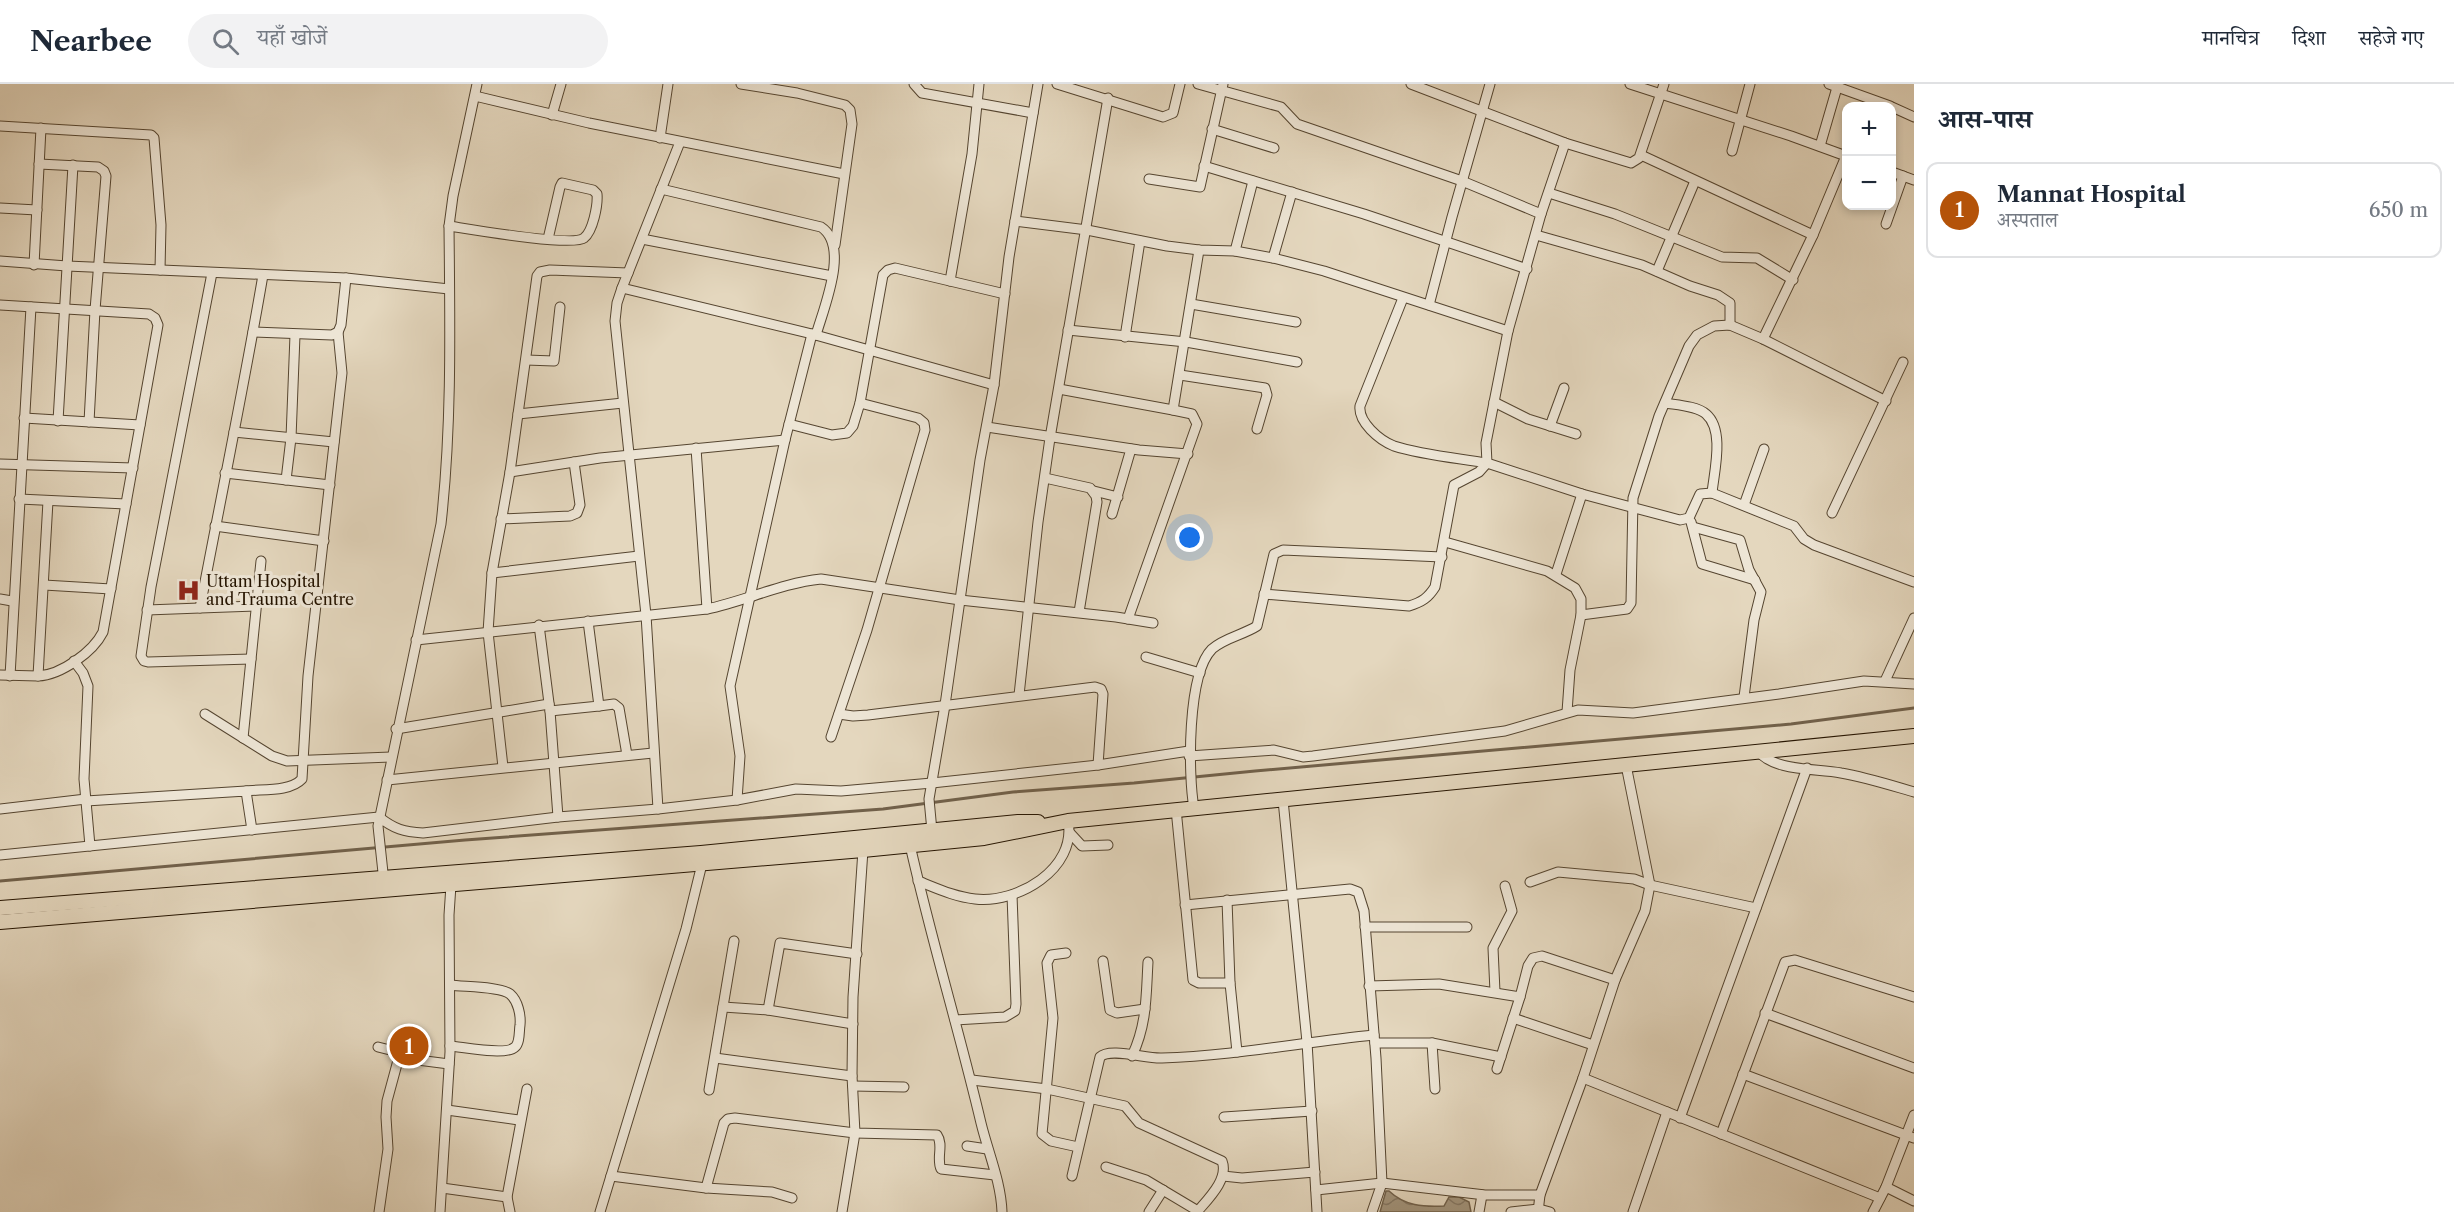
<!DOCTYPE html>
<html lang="hi">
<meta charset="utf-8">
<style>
body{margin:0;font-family:"Libre Caslon Text","Noto Serif Devanagari",serif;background:#f2f2f3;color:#1f2937}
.controls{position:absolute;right:18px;top:18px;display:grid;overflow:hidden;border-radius:12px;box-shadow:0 3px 9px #0003}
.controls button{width:54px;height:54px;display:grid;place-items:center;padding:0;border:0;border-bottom:2px solid #e0e1e3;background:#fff;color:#1f2937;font:30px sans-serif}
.you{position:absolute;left:1190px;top:454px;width:21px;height:21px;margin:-15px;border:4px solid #fff;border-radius:50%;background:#1a73e8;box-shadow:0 0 0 9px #1a73e833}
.badge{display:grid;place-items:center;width:39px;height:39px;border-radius:50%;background:#b45309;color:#fff;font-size:20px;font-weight:700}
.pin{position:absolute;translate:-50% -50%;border:3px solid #fff;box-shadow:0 2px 6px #0006}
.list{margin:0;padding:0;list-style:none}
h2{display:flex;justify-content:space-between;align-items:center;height:78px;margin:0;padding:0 24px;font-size:26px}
h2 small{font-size:20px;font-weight:400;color:#747a83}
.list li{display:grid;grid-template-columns:39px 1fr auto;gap:18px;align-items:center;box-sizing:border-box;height:96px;margin:0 12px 12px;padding:0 12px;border:2px solid #e0e1e3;border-radius:12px}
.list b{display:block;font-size:22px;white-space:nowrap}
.list p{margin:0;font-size:20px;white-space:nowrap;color:#747a83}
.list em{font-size:20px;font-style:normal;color:#747a83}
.icon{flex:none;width:33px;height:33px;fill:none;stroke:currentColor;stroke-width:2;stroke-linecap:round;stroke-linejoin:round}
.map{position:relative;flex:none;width:1914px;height:1128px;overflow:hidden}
header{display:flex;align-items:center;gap:36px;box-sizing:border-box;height:84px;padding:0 30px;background:#fff;border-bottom:2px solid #e0e1e3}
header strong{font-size:28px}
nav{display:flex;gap:33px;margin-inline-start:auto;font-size:21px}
.search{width:420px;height:54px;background:#f2f2f3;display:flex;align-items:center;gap:15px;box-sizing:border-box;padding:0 21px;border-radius:33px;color:#747a83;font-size:22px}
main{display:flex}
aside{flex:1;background:#fff}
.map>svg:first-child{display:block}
.water{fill:url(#water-waves);stroke:#71614b;stroke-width:1.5}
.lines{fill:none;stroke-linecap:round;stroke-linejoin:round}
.stream{stroke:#71614b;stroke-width:3}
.minor-casing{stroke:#554530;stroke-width:11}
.highway-casing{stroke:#251400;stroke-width:16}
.minor{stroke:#ede5d5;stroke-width:9}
.highway{stroke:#e4d7be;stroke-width:14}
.labels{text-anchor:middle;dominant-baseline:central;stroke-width:6;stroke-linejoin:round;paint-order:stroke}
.poi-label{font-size:16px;fill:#251400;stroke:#ede5d5;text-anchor:start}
</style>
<header>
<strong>Nearbee</strong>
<div class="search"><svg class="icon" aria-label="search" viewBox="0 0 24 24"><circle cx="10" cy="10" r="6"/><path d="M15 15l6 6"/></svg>यहाँ खोजें</div>
<nav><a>मानचित्र</a><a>दिशा</a><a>सहेजे गए</a></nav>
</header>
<main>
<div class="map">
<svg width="1914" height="1128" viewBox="0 0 1914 1128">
<defs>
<pattern id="water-waves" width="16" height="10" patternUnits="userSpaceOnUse" patternTransform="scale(1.5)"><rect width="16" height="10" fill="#a3957d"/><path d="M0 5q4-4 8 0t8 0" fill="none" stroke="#857864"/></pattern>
</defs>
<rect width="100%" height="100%" fill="#e4d7be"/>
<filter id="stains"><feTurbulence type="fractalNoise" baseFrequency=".00333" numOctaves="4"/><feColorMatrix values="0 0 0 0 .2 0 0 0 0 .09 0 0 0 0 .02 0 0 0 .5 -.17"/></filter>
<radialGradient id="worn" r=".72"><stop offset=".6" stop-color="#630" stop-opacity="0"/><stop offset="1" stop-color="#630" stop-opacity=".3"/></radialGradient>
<path class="water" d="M1386,1107H1389C1405,1122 1423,1123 1444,1122L1449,1113H1459L1469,1118L1471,1128H1380Z"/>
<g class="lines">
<path class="stream" d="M0,797L465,756L883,725L1013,708L1134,699L1255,687L1791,640L1914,624"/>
<defs>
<g id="minor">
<path d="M741,0L797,9L845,21L850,26L852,40L835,161"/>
<path d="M914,0L922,9L1033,29"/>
<path d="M1057,0L1163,33L1173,29L1180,0"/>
<path d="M1198,0L1281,23L1297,40L1462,97L1541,130L1508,247L1486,359L1487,379L1582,410L1680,436L1689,434L1700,410L1712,409L1794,442L1804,455L1814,461L1914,498"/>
<path d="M1411,0L1565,59L1631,79L1639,74L1664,0"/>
<path d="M1630,0L1791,52L1846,72"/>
<path d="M1829,0L1890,22"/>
<path d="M475,12L589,39L844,90"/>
<path d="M1892,23L1914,33"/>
<path d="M552,31L561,0"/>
<path d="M0,42L151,51L154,54L161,141L160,186"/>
<path d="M1212,45L1274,64"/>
<path d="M660,54L668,0"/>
<path d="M1820,62L1838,0"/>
<path d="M1732,67L1750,0"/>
<path d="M1641,71L1813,151L1763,255"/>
<path d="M39,80L98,83L104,87L106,92L95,226L89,338"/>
<path d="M1204,82L1364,130L1527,185"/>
<path d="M1892,88L1914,96"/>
<path d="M1149,95L1200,103L1223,0"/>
<path d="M661,105L821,143C850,162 824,223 816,251"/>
<path d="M1549,109L1615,130L1722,173L1757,174L1793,196"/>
<path d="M0,124L37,126"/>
<path d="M1541,130L1565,59"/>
<path d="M1015,137L1087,146L1167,162L1199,166L1235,167L1273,174L1324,187L1508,247"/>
<path d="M1886,140L1903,92"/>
<path d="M449,142C469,145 573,163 584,154C593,147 598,121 597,110L593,106L562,99L560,103L548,155"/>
<path d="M1536,151L1642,181L1690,202L1718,211L1730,219V241"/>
<path d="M1813,151L1846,72"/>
<path d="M642,155L832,192"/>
<path d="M1235,167L1253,97"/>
<path d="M1273,174L1292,108"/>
<path d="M0,177L67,182L346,194L449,205"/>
<path d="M34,181L41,44"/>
<path d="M1657,187L1695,97"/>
<path d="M212,189L151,503L141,572L144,577L148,578L251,575"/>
<path d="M950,197L972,70L979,0"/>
<path d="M622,204L812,250L994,301"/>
<path d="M1191,220L1296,238"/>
<path d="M0,221L149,230L155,234L158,241L103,548C93,568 61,591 38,592"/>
<path d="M1429,221L1452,133L1490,0"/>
<path d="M1068,246L1186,258L1297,278"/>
<path d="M253,248L332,251L338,248L341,241L346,194"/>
<path d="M1125,253L1140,157"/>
<path d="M526,276L554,277L560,223"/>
<path d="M1180,291L1265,304L1267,311L1257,345"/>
<path d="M1059,305L1173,326L1192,330L1197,340L1128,535"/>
<path d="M1494,318L1528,335L1576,350"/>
<path d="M1665,319C1677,321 1697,322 1706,330C1725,346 1714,388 1712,409"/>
<path d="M1173,326L1199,166"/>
<path d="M518,330L623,319"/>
<path d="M24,334L140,341"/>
<path d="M58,337L73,81"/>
<path d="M789,340L832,351L847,349L853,342L860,319L883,191L888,186L895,184L1005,210"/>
<path d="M1550,342L1564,304"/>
<path d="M987,343L1139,366L1188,370"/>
<path d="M234,348L334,358"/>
<path d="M696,364L707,525"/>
<path d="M0,380L133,384"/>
<path d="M510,388L600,374L785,356"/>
<path d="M225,389L330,401"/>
<path d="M1045,394L1090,404L1096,412L1097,418L1079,528"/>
<path d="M286,396L291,354L295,251"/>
<path d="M1094,407L1118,413"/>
<path d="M19,415L126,420"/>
<path d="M1744,421L1764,365"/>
<path d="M1832,429L1903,278"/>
<path d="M1112,430L1131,365"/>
<path d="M501,435L570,432L577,429L580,421L574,378"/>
<path d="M1691,438L1702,480L1755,496"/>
<path d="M215,442L324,457"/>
<path d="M1693,443L1740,456L1749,486L1761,508L1754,536L1744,613"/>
<path d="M1445,458L1547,487L1575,504L1581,515V531L1570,586L1567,628"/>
<path d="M492,489L639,472"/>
<path d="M1556,490L1582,410"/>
<path d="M44,501L111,505"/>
<path d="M1264,510L1409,522C1422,518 1428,514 1435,503L1454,401L1479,388L1487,379C1457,374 1422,371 1394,362C1379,356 1358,338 1360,322L1403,214"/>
<path d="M0,515L12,517"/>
<path d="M256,522L200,524C221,413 244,302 263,191"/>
<path d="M147,526L200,524"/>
<path d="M1581,531L1627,525L1631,519L1633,414L1659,332L1689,262L1697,251L1714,242L1730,241L1763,255L1886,317"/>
<path d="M539,541L550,627L558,733"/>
<path d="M416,556L707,525C745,517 782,499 821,495L960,516L1116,533L1153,539"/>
<path d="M1146,573L1200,589"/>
<path d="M74,577L83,589L88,602L84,695L90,762"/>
<path d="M0,591L38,592L48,417"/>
<path d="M10,592L31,223"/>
<path d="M1885,597L1914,534"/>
<path d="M1019,611L1038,438L1050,354L1108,14"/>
<path d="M599,622L614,620L619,624L627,671"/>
<path d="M550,627L599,622L588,537"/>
<path d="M205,630L272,672L287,677L391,673"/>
<path d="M839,630L853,632L868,631L1095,603L1101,605L1103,610L1098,681"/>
<path d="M396,645L549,620"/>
<path d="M831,653L867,546L925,346L924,339L918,334L860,319"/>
<path d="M243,654L261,477"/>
<path d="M1757,666C1774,688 1815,684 1841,689C1865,693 1890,701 1914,708"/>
<path d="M1189,672L1274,666L1303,673L1313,672L1505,647L1578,626L1633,629L1779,610L1864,597L1914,600"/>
<path d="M503,683L488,548L492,489L510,388L537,192L540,188L550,186L628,189"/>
<path d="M387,696L653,669"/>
<path d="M246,707C262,705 290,708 302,695L308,592L342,289L338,248"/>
<path d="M737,716L740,672L730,602L785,356L812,250"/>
<path d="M1283,716L1307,958L1317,1128"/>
<path d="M86,717L246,707L252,746"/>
<path d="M1194,724C1188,691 1187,590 1212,565C1224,554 1243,551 1257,542L1274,470L1283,466L1442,473"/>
<path d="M0,725L86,715"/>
<path d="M658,725L646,531L615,237L617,219L622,204L680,58"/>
<path d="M1176,725L1193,896L1199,899H1230"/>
<path d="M932,747L929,715L945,621L980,376L994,301L1009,173L1038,0"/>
<path d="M1070,749L1082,762L1108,761"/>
<path d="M910,761C931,855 959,946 981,1039C988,1068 1001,1098 1002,1128"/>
<path d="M0,771L379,733C394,745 404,748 423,749L558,733L658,725L737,716L796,705L841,707L932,699L1098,681L1189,667"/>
<path d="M918,797C936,804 955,813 975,815C1017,820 1077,785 1068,737"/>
<path d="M384,798L378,742L441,440C452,341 450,242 449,142L453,112L477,0"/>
<path d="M1530,798L1558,788L1634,795L1650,801L1756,824"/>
<path d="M1227,816L1230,899L1237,968"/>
<path d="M1185,821L1350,805L1358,808L1364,827L1376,974L1382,1099L1372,1128"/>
<path d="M1365,843H1467"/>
<path d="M1066,869L1051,871L1047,879L1053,934L1042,1050L1051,1057L1078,1063"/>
<path d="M1103,877L1110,926L1117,929L1145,925"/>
<path d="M1369,902L1439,900L1520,913L1528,882L1533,874L1542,872L1615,896"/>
<path d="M1495,908L1493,864L1512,827L1505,802"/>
<path d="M723,923L768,926L853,940"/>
<path d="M768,926L780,859L857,870"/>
<path d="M1765,929L1914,984"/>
<path d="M1513,934L1593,961"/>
<path d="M955,936L1005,933L1015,927L1016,920L1012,811"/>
<path d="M1375,959H1432L1501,973"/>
<path d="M1432,959L1435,1005"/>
<path d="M450,962C463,963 506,972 515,963C520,959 519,947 520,941C521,931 518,917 510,910C499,902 464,903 450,901"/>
<path d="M378,963L394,967L410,975L449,980"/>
<path d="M1132,972C1147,940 1146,913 1148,878"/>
<path d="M715,974L852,992"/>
<path d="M1497,985L1520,913"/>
<path d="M1743,990L1914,1054"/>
<path d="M1583,994L1880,1114"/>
<path d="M972,996L1047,1005L1125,1022L1139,1039L1222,1077C1229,1095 1208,1115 1197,1128"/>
<path d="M853,1002L904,1003"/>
<path d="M709,1006L734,857"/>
<path d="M447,1026L519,1036"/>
<path d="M1224,1033L1312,1027"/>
<path d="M1680,1034L1807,684"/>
<path d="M1721,1050L1785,878L1795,876L1914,913"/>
<path d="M967,1062L987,1065"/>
<path d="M1106,1083L1146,1096L1198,1127"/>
<path d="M611,1092L706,1104L772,1108L792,1114"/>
<path d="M1072,1092L1100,973C1110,963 1146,975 1162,974C1233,972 1303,958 1374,951"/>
<path d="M1223,1092L1242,1094L1315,1088"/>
<path d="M1886,1103L1914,1117"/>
<path d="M442,1104L507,1113"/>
<path d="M706,1104L724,1039L728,1035L735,1034L855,1049L937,1051C944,1061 936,1074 941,1085L995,1091"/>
<path d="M1316,1106L1382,1099L1485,1111H1540"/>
<path d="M379,1128L388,1065L386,1033L387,1017L400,969"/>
<path d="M440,1128L450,968L449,831L451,801"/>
<path d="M510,1128L507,1113L527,1005"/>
<path d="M600,1128L686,845L701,784V779"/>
<path d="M842,1128L855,1049L852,992L853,913L863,766"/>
<path d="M1149,1128L1163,1106"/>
<path d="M1479,1128L1482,1111"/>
<path d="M1511,1128L1539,1125L1550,1128"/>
<path d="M1538,1128L1540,1111L1583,994L1615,896L1645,827L1650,801L1626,681"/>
<path d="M1633,1128L1667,1028"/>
<path d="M1873,1128L1886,1103L1914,1031"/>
</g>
<g id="highway">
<path d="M0,824L701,769L1018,738H1038"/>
<path d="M0,838L863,766L984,754L1068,737L1914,652"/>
</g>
</defs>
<use href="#minor" class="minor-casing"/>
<use href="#highway" class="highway-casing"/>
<use href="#minor" class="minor"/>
<use href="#highway" class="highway"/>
</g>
<defs>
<symbol id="hospital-bare" viewBox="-9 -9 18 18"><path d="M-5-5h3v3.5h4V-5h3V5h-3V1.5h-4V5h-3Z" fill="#8f2418" stroke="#ede5d5" stroke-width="2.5" paint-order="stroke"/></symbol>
</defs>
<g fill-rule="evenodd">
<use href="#hospital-bare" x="172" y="490" width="33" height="33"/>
</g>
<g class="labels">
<g class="poi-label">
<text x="206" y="497">Uttam Hospital<tspan x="206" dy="18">and Trauma Centre</tspan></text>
</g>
</g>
<rect width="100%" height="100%" filter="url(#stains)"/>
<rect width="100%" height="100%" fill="url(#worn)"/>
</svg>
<div class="controls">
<button>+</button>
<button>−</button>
</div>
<div class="you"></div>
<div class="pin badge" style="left:409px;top:962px">1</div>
</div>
<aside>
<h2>आस-पास<small></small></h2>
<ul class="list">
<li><span class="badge">1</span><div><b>Mannat Hospital</b><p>अस्पताल</p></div><em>650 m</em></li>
</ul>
</aside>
</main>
